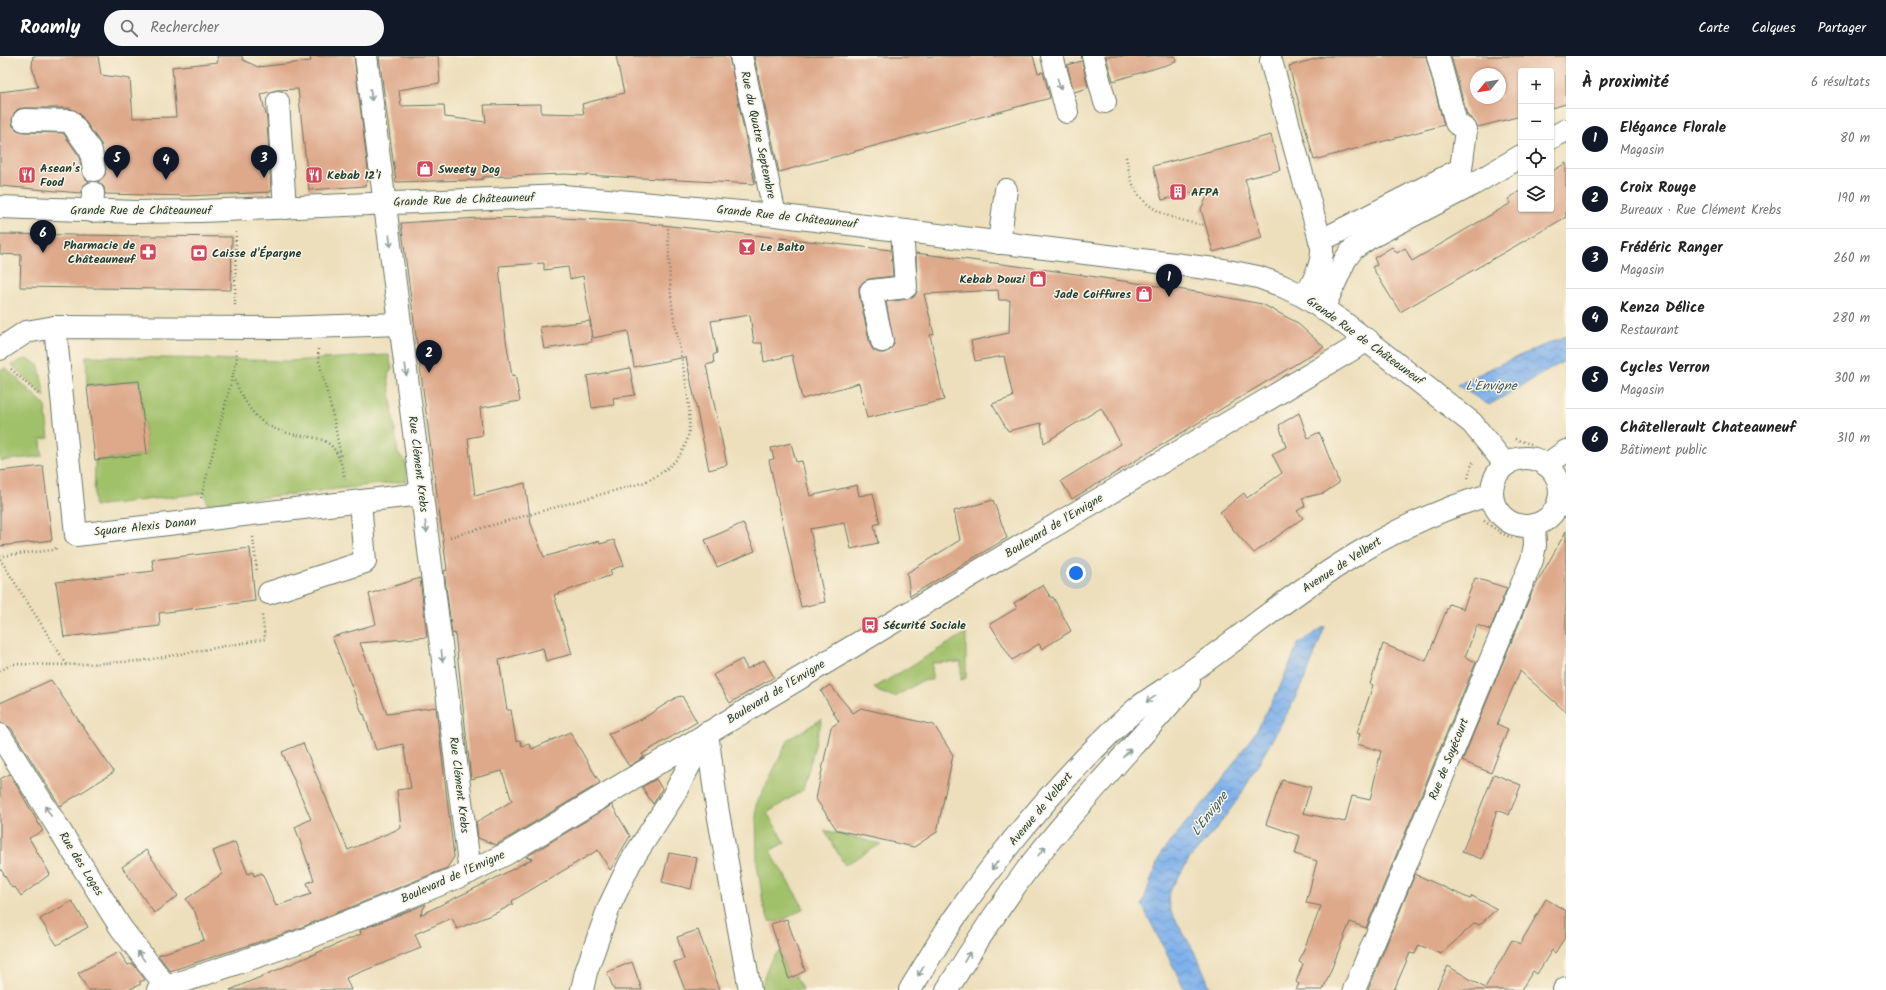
<!DOCTYPE html>
<html lang="fr">
<meta charset="utf-8">
<style>
body{margin:0;font-family:Kalam,sans-serif;background:#f6f6f6;color:#222}
.controls{position:absolute;right:12px;top:12px;display:grid;overflow:hidden;border-radius:4px;box-shadow:0 1px 3px #0004}
.controls button{width:36px;height:36px;display:grid;place-items:center;padding:0;border:0;border-bottom:1px solid #e0e0e0;background:#fff;color:#222;font:20px sans-serif}
.compass{position:absolute;left:1470px;top:12px;width:36px;height:36px;border-radius:50%;background:#fff;box-shadow:0 1px 3px #0004;rotate:240deg}
.you{position:absolute;left:1076px;top:517px;width:14px;height:14px;margin:-10px;border:3px solid #fff;border-radius:50%;background:#1a73e8;box-shadow:0 0 0 6px #1a73e833}
.badge{display:grid;place-items:center;width:26px;height:26px;border-radius:50%;background:#111827;color:#fff;font-size:13px;font-weight:700}
.pin{position:absolute;translate:-50% -33px;filter:drop-shadow(0 1px 2px #0008)}
.pin::after{content:'';position:absolute;top:21px;width:14px;height:12px;background:inherit;clip-path:polygon(0 0,100% 0,50% 100%)}
.list{margin:0;padding:0;list-style:none}
h2{display:flex;justify-content:space-between;align-items:center;height:52px;margin:0;padding:0 16px;font-size:17px}
h2 small{font-size:13px;font-weight:400;color:#767676}
.list li{display:grid;grid-template-columns:26px 1fr auto;gap:12px;align-items:center;box-sizing:border-box;height:60px;padding:0 16px;border-top:1px solid #e0e0e0}
.list b{display:block;font-size:15px;white-space:nowrap}
.list p{margin:0;font-size:13px;white-space:nowrap;color:#767676}
.list em{font-size:13px;font-style:normal;color:#767676}
.icon{flex:none;width:22px;height:22px;fill:none;stroke:currentColor;stroke-width:2;stroke-linecap:round;stroke-linejoin:round}
.map{position:relative;flex:none;width:1566px;height:934px;overflow:hidden}
header{display:flex;align-items:center;gap:24px;box-sizing:border-box;height:56px;padding:0 20px;background:#111827;color:#fff}
header strong{font-size:19px}
nav{display:flex;gap:22px;margin-inline-start:auto;font-size:14px}
.search{width:280px;height:36px;background:#f6f6f6;display:flex;align-items:center;gap:10px;box-sizing:border-box;padding:0 14px;border-radius:22px;color:#767676;font-size:15px}
main{display:flex}
aside{flex:1;background:#fff}
.map>svg:first-child{display:block}
.green{fill:#a0c069;stroke:#607e4e}
.water{fill:url(#water-waves);stroke:#4f7790}
.building{fill:#dea98b;fill-rule:evenodd}
.lines{fill:none;stroke-linecap:round;stroke-linejoin:round}
.minor-casing{stroke:#677664;stroke-width:24}
.major-casing{stroke:#677664;stroke-width:24}
.path{stroke:#677664;stroke-width:2.5;stroke-dasharray:1 3;stroke-linecap:butt}
.minor{stroke:#fff;stroke-width:22}
.major{stroke:#fff;stroke-width:22}
.oneway{stroke:#8f9e9a}
.labels{text-anchor:middle;dominant-baseline:central;stroke-width:3;stroke-linejoin:round;paint-order:stroke}
.street-label{font-size:12px;fill:#1f3d34;stroke:#fcf5e5}
.poi-label{font-size:12px;font-weight:bold;fill:#1f3d34;stroke:#fcf5e5;text-anchor:start}
.water-label{font-size:13px;font-style:italic;fill:#375a62;stroke:#fcf5e5}
</style>
<header>
<strong>Roamly</strong>
<div class="search"><svg class="icon" aria-label="search" viewBox="0 0 24 24"><circle cx="10" cy="10" r="6"/><path d="M15 15l6 6"/></svg>Rechercher</div>
<nav><a>Carte</a><a>Calques</a><a>Partager</a></nav>
</header>
<main>
<div class="map">
<svg width="1566" height="934" viewBox="0 0 1566 934">
<defs>
<pattern id="water-waves" width="16" height="10" patternUnits="userSpaceOnUse"><rect width="16" height="10" fill="#7fb1eb"/><path d="M0 5q4-4 8 0t8 0" fill="none" stroke="#6791bf"/></pattern>
</defs>
<rect width="100%" height="100%" fill="#fcf5e5"/>
<filter id="ink" filterUnits="userSpaceOnUse"><feTurbulence type="fractalNoise" baseFrequency=".025" numOctaves="2"/><feDisplacementMap in="SourceGraphic" scale="8" xChannelSelector="R" yChannelSelector="G"/><feConvolveMatrix kernelMatrix="1 2 1 2 8 2 1 2 1" color-interpolation-filters="sRGB"/></filter>
<filter id="wash" filterUnits="userSpaceOnUse"><feTurbulence type="fractalNoise" baseFrequency=".012" numOctaves="4" result="noise"/><feDisplacementMap in="SourceGraphic" scale="16" xChannelSelector="R" yChannelSelector="G"/><feGaussianBlur stdDeviation="0.9" result="paint"/><feColorMatrix in="noise" values="0 0 0 0 0 0 0 0 0 0 0 0 0 0 0 0 0 1.4 0 .05"/><feComposite in="paint" operator="in"/></filter>
<g filter="url(#wash)">
<rect width="100%" height="100%" fill="#eddfbc"/>
<g class="green">
<path d="M389,299L392,313L388,319L398,398L405,404L407,425L207,448L205,437L94,450L95,404L147,398L139,325L87,330L86,300L288,305Z"/>
<path d="M24,303L32,305L39,310L45,341L12,309Z"/>
<path d="M6,312L45,349L49,382L41,383L42,400L0,405V314Z"/>
<path d="M966,577V622L961,624V606L932,607V624L921,625L895,641L879,636L874,632Z"/>
<path d="M822,663L803,734L767,757L785,786L770,795L804,852L780,866L769,865L764,852L757,808L756,749L789,683Z"/>
<path d="M824,774L881,788L845,809Z"/>
<path d="M780,895L789,923L795,920L803,934H761C765,919 767,904 780,895Z"/>
</g>
<g class="water">
<path d="M1566,280V304L1489,349L1457,329L1498,309Z"/>
<path d="M1325,570L1308,616L1289,654L1240,740L1216,773L1190,802L1171,833L1168,844L1171,856L1198,902L1211,934H1185L1142,849L1160,799L1185,768L1211,739L1257,674L1280,631L1298,588Z"/>
</g>
<g id="blocks">
<g class="building">
<path d="M33,0H98L101,19L130,23L133,62L176,61L172,11L218,6L217,0H242L243,4L258,11L311,5L310,0H354L369,122L365,130L309,134L298,33L277,34L261,38L267,63L271,136L188,140L105,138L104,131L98,126L105,119L106,112L101,88L80,58L70,52H24L18,53L14,57L12,64L13,70L17,74L23,76L63,77L79,100L82,116L84,122L89,125L83,130L80,137L0,130V36L38,31L32,11Z"/>
<path d="M379,0H438L440,27L399,34L401,50L444,49L445,61L486,66L484,49L541,48V57L584,58L582,48L624,37L616,0H729L755,128L565,118L483,121V123L475,124L396,126Z"/>
<path d="M754,0H1033L1038,17L1043,16L1050,42L779,116Z"/>
<path d="M1106,0H1175L1176,6L1113,25Z"/>
<path d="M1326,0H1426L1444,69L1314,104L1289,10Z"/>
<path d="M1451,0H1566V48L1551,52V15H1521V60L1478,71L1473,64L1467,59ZM1476,18H1500V42H1476Z"/>
<path d="M1082,5L1088,32L1074,36L1067,9Z"/>
<path d="M1271,79L1280,114L1245,123L1262,182L1213,196L1201,153L1211,132L1162,144L1153,110Z"/>
<path d="M1566,107V161L1400,256L1372,211L1377,209L1374,202L1392,191L1397,197L1405,192L1412,205L1511,147L1508,143L1521,134V153H1551V116Z"/>
<path d="M545,161L634,166L891,194L893,220L869,223L863,226L859,231V238L870,288L873,294L879,297H884L890,294L894,288L886,246L908,243L914,241L917,236L916,197L1056,215L1197,236L1262,248L1296,266L1324,291L1072,443L1061,425L1121,388L1101,352L1044,387L1041,367L1008,375L992,348L1013,341L1004,300L975,305L971,285L1009,277L1010,244H999L998,234L924,238L934,278L930,279L944,344L867,362L859,327L802,343L792,299L764,306L762,287H754L750,259L711,265L717,297L713,299L714,307L706,309L727,409L709,414L686,301L634,311L628,275L593,282L583,220L570,223L568,211L544,214V207L499,210L506,284L512,320L515,319L520,345L480,352L483,379L468,382L475,440L525,427L531,468L544,501L599,485L600,488L614,484L624,509L610,514L612,519L554,539L572,598L546,605L543,592L499,604L507,654H511L516,685L520,684L522,690L529,688L532,693L570,676L600,727L496,789L478,782L476,766L512,745L502,715L471,723L455,577L452,578L444,515L447,514L401,167L479,162Z"/>
<path d="M0,178L232,181L231,234L20,231L21,199L0,198Z"/>
<path d="M590,265L592,286L544,293L540,271Z"/>
<path d="M630,312L635,339L613,342L614,349L592,352L587,320Z"/>
<path d="M139,325L147,398L95,404L87,330Z"/>
<path d="M1299,357L1308,382L1317,377L1320,378L1339,427L1324,437L1302,442L1305,450L1297,455L1303,462L1254,497L1235,476L1220,456L1244,437L1247,442L1282,417L1272,398L1286,391L1279,369Z"/>
<path d="M791,387L796,406L802,405L810,440L857,429L859,440L873,437L880,467L874,469L878,487L851,493L845,467L810,473L825,546L801,551L769,404L774,403L771,392Z"/>
<path d="M43,410L52,484L0,490V415Z"/>
<path d="M993,444L1007,482L910,540L907,517L960,484L954,455Z"/>
<path d="M743,467L755,495L717,511L705,484Z"/>
<path d="M1566,475V656L1520,615L1497,668L1508,673L1491,717L1462,705L1532,536Z"/>
<path d="M250,492L255,545L159,557L160,570L64,581L56,526L154,515L152,504Z"/>
<path d="M420,522L427,581L360,587L387,658L436,651L454,801L447,812L292,875L170,915L158,899L204,884L195,856L186,843L222,818L213,795L235,786L248,818L253,816L254,820L262,817L276,850L311,838L307,827L314,824L295,771L311,763L282,696L303,687L348,794L401,772L397,734L411,732L403,688L376,694L364,658L363,659L332,581L376,568L369,538Z"/>
<path d="M1475,522L1507,532L1490,574L1477,569L1465,601L1476,606L1366,872L1350,866L1323,934H1296L1299,928L1296,926L1303,908L1299,906L1321,850L1306,847L1317,805L1295,798L1300,780L1266,768L1282,724L1311,731L1303,757L1345,766L1352,740L1370,744L1381,695L1357,688L1360,678L1357,677L1373,629L1370,628L1383,588L1426,605L1449,548L1463,553Z"/>
<path d="M1043,529L1051,542L1053,541L1071,575L1042,593L1039,588L1012,604L990,568L1017,552L1014,547Z"/>
<path d="M742,603L747,613L764,604L774,621L730,647L713,619Z"/>
<path d="M51,624L114,716L60,750L11,672L0,665V647Z"/>
<path d="M830,629L853,657L861,652L934,669L953,699L937,776L914,791L837,774L816,743L831,671L839,666L821,635Z"/>
<path d="M682,640L697,666L642,698L644,701L629,710L608,678L642,663L677,641Z"/>
<path d="M10,718L43,775L29,782L50,818L21,840L15,831L12,832L0,812V723Z"/>
<path d="M1494,718L1521,729L1509,759L1497,754L1482,803L1462,796Z"/>
<path d="M656,723L662,733L653,748L642,731Z"/>
<path d="M612,749L630,780L610,814L598,794L512,845L513,848L498,856L457,873L452,862L415,878L421,892L346,922L351,934H230L361,878L360,874L426,848L420,859L488,826L532,803L526,801Z"/>
<path d="M146,794L178,840L154,857L122,811Z"/>
<path d="M669,797L697,802L691,833L662,826Z"/>
<path d="M1415,818L1470,843L1472,840L1497,853L1479,869L1475,867L1441,898L1419,889L1415,898L1410,897L1394,934H1368Z"/>
<path d="M1546,843L1566,855V880L1555,897L1552,894L1537,918L1533,915L1521,934H1436L1448,910L1485,932L1512,884L1520,888Z"/>
<path d="M72,845L88,871L57,889L40,863Z"/>
<path d="M787,863L805,915L789,923L771,868Z"/>
<path d="M698,874L720,934H685L674,906L684,903L677,881Z"/>
<path d="M119,896L128,909L133,908L145,924L139,926L141,928L128,934H88L78,917Z"/>
<path d="M632,906L642,934H614L607,916Z"/>
</g>
</g>
</g>
<g filter="url(#ink)">
<use href="#blocks" fill-opacity="0" stroke="#677664" stroke-width="1"/>
<g class="lines">
<defs>
<g id="minor">
<path d="M366,0L470,816"/>
<path d="M741,0L775,159"/>
<path d="M1052,0L1067,56"/>
<path d="M1093,0L1105,46"/>
<path d="M1271,5L1322,191C1323,209 1313,226 1305,241"/>
<path d="M278,46L285,152"/>
<path d="M24,64L70,65L91,95L94,114"/>
<path d="M1551,82L1566,74"/>
<path d="M92,155L93,137"/>
<path d="M1320,185L1461,113L1466,74L1456,67L1438,0"/>
<path d="M999,187L1006,134"/>
<path d="M1323,253L1345,204L1353,193L1369,182L1472,129L1521,100"/>
<path d="M55,271L76,479L421,438"/>
<path d="M882,285L871,235L906,231L902,175"/>
<path d="M0,293L26,276L55,271L280,272L400,268"/>
<path d="M1559,445L1566,450"/>
<path d="M269,537L365,506L360,445"/>
<path d="M707,677L717,751L750,934"/>
<path d="M0,679L121,872L169,934"/>
<path d="M158,934L296,887L463,819L506,798L1069,461L1368,284"/>
<path d="M582,934L586,916L609,851L630,807L672,742L706,678"/>
<path d="M1354,934L1532,504L1535,489L1534,469"/>
<path d="M1564,934L1566,932"/>
</g>
<g id="major">
<path d="M0,151L136,156L200,155L563,140L775,159L1223,214L1258,221L1280,229L1305,241L1343,266L1472,367L1506,409"/>
<circle cx="1526" cy="436" r="34"/>
<path d="M1546,409L1566,395"/>
<path d="M910,934C924,911 938,887 953,864C1006,789 1067,715 1135,654C1148,643 1164,634 1177,625C1199,610 1220,595 1241,579C1319,519 1396,465 1492,438"/>
<path d="M947,934C974,889 1003,845 1035,803C1083,742 1138,686 1189,626"/>
</g>
</defs>
<use href="#minor" class="minor-casing"/>
<use href="#major" class="major-casing"/>
<g class="path">
<path d="M1126,101C1128,110 1130,121 1134,131C1147,157 1179,165 1205,169"/>
<path d="M235,249L236,176"/>
<path d="M318,293L319,305L333,360L341,401"/>
<path d="M11,313L38,338"/>
<path d="M233,321C241,339 252,362 271,371C310,390 334,366 345,423"/>
<path d="M1515,383L1530,388L1534,387"/>
<path d="M1468,422L1472,407L1475,405"/>
<path d="M201,442L237,303L236,294"/>
<path d="M1484,465L1501,477L1512,482"/>
<path d="M253,481L257,517"/>
<path d="M450,481L645,426C663,417 679,406 686,387C698,357 675,282 672,248C669,223 669,197 668,171"/>
<path d="M0,500L53,494L58,491"/>
<path d="M0,503L67,609L141,605L265,583L262,558"/>
<path d="M0,615L12,608L67,609"/>
</g>
<use href="#minor" class="minor"/>
<use href="#major" class="major"/>
</g>
<defs><path id="oneway-shaft" d="M-6 0H5M1.5-3L5.5 0L1.5 3" fill="none" stroke-width="1.6" stroke-linecap="round" stroke-linejoin="round"/></defs>
<g class="oneway">
<use href="#oneway-shaft" transform="translate(1059 28) rotate(75)"/>
<use href="#oneway-shaft" transform="translate(371 39) rotate(83)"/>
<use href="#oneway-shaft" transform="translate(390 185) rotate(83)"/>
<use href="#oneway-shaft" transform="translate(406 314) rotate(83)"/>
<use href="#oneway-shaft" transform="translate(426 471) rotate(82)"/>
<use href="#oneway-shaft" transform="translate(442 600) rotate(83)"/>
<use href="#oneway-shaft" transform="translate(1151 643) rotate(146)"/>
<use href="#oneway-shaft" transform="translate(1127 697) rotate(-47)"/>
<use href="#oneway-shaft" transform="translate(48 755) rotate(-122)"/>
<use href="#oneway-shaft" transform="translate(1042 795) rotate(-50)"/>
<use href="#oneway-shaft" transform="translate(995 809) rotate(127)"/>
<use href="#oneway-shaft" transform="translate(141 900) rotate(-126)"/>
<use href="#oneway-shaft" transform="translate(967 901) rotate(-59)"/>
<use href="#oneway-shaft" transform="translate(921 915) rotate(122)"/>
</g>
</g>
<defs>
<symbol id="shop-square" viewBox="-11 -11 22 22"><rect x="-9" y="-9" width="18" height="18" rx="4" fill="#d1495b" stroke="#fcf5e5"/><path d="M-5-2.5h2.3a2.7 3.5 0 0 1 5.4 0H5L5.5 6h-11ZM-1.5-2.5h3a1.5 2.3 0 0 0-3 0Z" fill="#fff"/></symbol>
<symbol id="restaurant-square" viewBox="-11 -11 22 22"><rect x="-9" y="-9" width="18" height="18" rx="4" fill="#d1495b" stroke="#fcf5e5"/><path d="M-5-6h1v4h1v-4h1v4h1v-4h1v5L-1.5 .5V6h-2V.5L-5-1ZM5-6V6H3V1.5H1.5Q1.5-4 5-6Z" fill="#fff"/></symbol>
<symbol id="building-square" viewBox="-11 -11 22 22"><rect x="-9" y="-9" width="18" height="18" rx="4" fill="#d1495b" stroke="#fcf5e5"/><path d="M-4-6H4V6H1V3H-1V6H-4ZM-2.5-4.3h1.7v1.8h-1.7ZM.8-4.3h1.7v1.8H.8ZM-2.5-1h1.7V.8h-1.7ZM.8-1h1.7V.8H.8Z" fill="#fff"/></symbol>
<symbol id="bar-square" viewBox="-11 -11 22 22"><rect x="-9" y="-9" width="18" height="18" rx="4" fill="#d1495b" stroke="#fcf5e5"/><path d="M-6-5H6L.8 .8V4.5H3.5V6h-7V4.5H-.8V.8Z" fill="#fff"/></symbol>
<symbol id="pharmacy-square" viewBox="-11 -11 22 22"><rect x="-9" y="-9" width="18" height="18" rx="4" fill="#d1495b" stroke="#fcf5e5"/><path d="M-2-6h4v4h4v4h-4v4h-4v-4h-4v-4h4Z" fill="#fff"/></symbol>
<symbol id="bank-square" viewBox="-11 -11 22 22"><rect x="-9" y="-9" width="18" height="18" rx="4" fill="#d1495b" stroke="#fcf5e5"/><path d="M-6-4H6V4H-6ZM0-2.3a2.3 2.3 0 1 0 0 4.6a2.3 2.3 0 1 0 0-4.6Z" fill="#fff"/></symbol>
<symbol id="bus-square" viewBox="-11 -11 22 22"><rect x="-9" y="-9" width="18" height="18" rx="4" fill="#d1495b" stroke="#fcf5e5"/><path d="M-5-6H5V4H4V6H2V4H-2V6H-4V4H-5ZM-3.5-4V0h7V-4ZM-3.5 1.2v1.5H-2V1.2ZM2 1.2v1.5H3.5V1.2Z" fill="#fff"/></symbol>
</defs>
<g fill-rule="evenodd">
<use href="#shop-square" x="415" y="103" width="20" height="20"/>
<use href="#restaurant-square" x="17" y="109" width="20" height="20"/>
<use href="#restaurant-square" x="304" y="109" width="20" height="20"/>
<use href="#building-square" x="1168" y="126" width="20" height="20"/>
<use href="#bar-square" x="737" y="181" width="20" height="20"/>
<use href="#pharmacy-square" x="138" y="186" width="20" height="20"/>
<use href="#bank-square" x="189" y="187" width="20" height="20"/>
<use href="#shop-square" x="1028" y="213" width="20" height="20"/>
<use href="#shop-square" x="1134" y="228" width="20" height="20"/>
<use href="#bus-square" x="860" y="559" width="20" height="20"/>
</g>
<g class="labels">
<g class="street-label">
<text transform="translate(758 79) rotate(78)">Rue du Quatre Septembre</text>
<text transform="translate(464 144) rotate(-2)">Grande Rue de Châteauneuf</text>
<text x="141" y="154">Grande Rue de Châteauneuf</text>
<text transform="translate(787 161) rotate(6)">Grande Rue de Châteauneuf</text>
<text transform="translate(1365 285) rotate(36)">Grande Rue de Châteauneuf</text>
<text transform="translate(418 408) rotate(83)">Rue Clément Krebs</text>
<text transform="translate(1054 470) rotate(-31)">Boulevard de l'Envigne</text>
<text transform="translate(145 471) rotate(-6)">Square Alexis Danan</text>
<text transform="translate(1342 509) rotate(-33)">Avenue de Velbert</text>
<text transform="translate(776 636) rotate(-31)">Boulevard de l'Envigne</text>
<text transform="translate(1449 703) rotate(-68)">Rue de Soyécourt</text>
<text transform="translate(459 729) rotate(83)">Rue Clément Krebs</text>
<text transform="translate(1041 753) rotate(-50)">Avenue de Velbert</text>
<text transform="translate(81 808) rotate(58)">Rue des Loges</text>
<text transform="translate(453 821) rotate(-24)">Boulevard de l'Envigne</text>
</g>
<g class="poi-label">
<text x="40" y="112">Asean's<tspan x="40" dy="14">Food</tspan></text>
<text x="438" y="113">Sweety Dog</text>
<text x="327" y="119">Kebab 12'i</text>
<text x="1191" y="136">AFPA</text>
<text x="135" y="189" text-anchor="end">Pharmacie de<tspan x="135" dy="14">Châteauneuf</tspan></text>
<text x="760" y="191">Le Balto</text>
<text x="212" y="197">Caisse d'Épargne</text>
<text x="1025" y="223" text-anchor="end">Kebab Douzi</text>
<text x="1131" y="238" text-anchor="end">Jade Coiffures</text>
<text x="883" y="569">Sécurité Sociale</text>
</g>
<g class="water-label">
<text x="1491" y="330">L'Envigne</text>
<text transform="translate(1210 758) rotate(-53)">L'Envigne</text>
</g>
</g>
</svg>
<div class="controls">
<button>+</button>
<button>−</button>
<button><svg class="icon" aria-label="locate" viewBox="0 0 24 24"><circle cx="12" cy="12" r="6"/><path d="M12 2v4M12 18v4M2 12h4M18 12h4"/></svg></button>
<button><svg class="icon" aria-label="layers" viewBox="0 0 24 24"><path d="M12 4l9 5-9 5-9-5zM3 14l9 5 9-5"/></svg></button>
</div>
<svg class="compass" viewBox="-18 -18 36 36"><path d="M0-13l5 13h-10z" fill="#e53935"/><path d="M0 13l5-13h-10z" fill="#767676"/></svg>
<div class="you"></div>
<div class="pin badge" style="left:1169px;top:241px">1</div>
<div class="pin badge" style="left:429px;top:317px">2</div>
<div class="pin badge" style="left:264px;top:122px">3</div>
<div class="pin badge" style="left:166px;top:124px">4</div>
<div class="pin badge" style="left:117px;top:122px">5</div>
<div class="pin badge" style="left:43px;top:197px">6</div>
</div>
<aside>
<h2>À proximité<small>6 résultats</small></h2>
<ul class="list">
<li><span class="badge">1</span><div><b>Elégance Florale</b><p>Magasin</p></div><em>80 m</em></li>
<li><span class="badge">2</span><div><b>Croix Rouge</b><p>Bureaux · Rue Clément Krebs</p></div><em>190 m</em></li>
<li><span class="badge">3</span><div><b>Frédéric Ranger</b><p>Magasin</p></div><em>260 m</em></li>
<li><span class="badge">4</span><div><b>Kenza Délice</b><p>Restaurant</p></div><em>280 m</em></li>
<li><span class="badge">5</span><div><b>Cycles Verron</b><p>Magasin</p></div><em>300 m</em></li>
<li><span class="badge">6</span><div><b>Châtellerault Chateauneuf</b><p>Bâtiment public</p></div><em>310 m</em></li>
</ul>
</aside>
</main>
